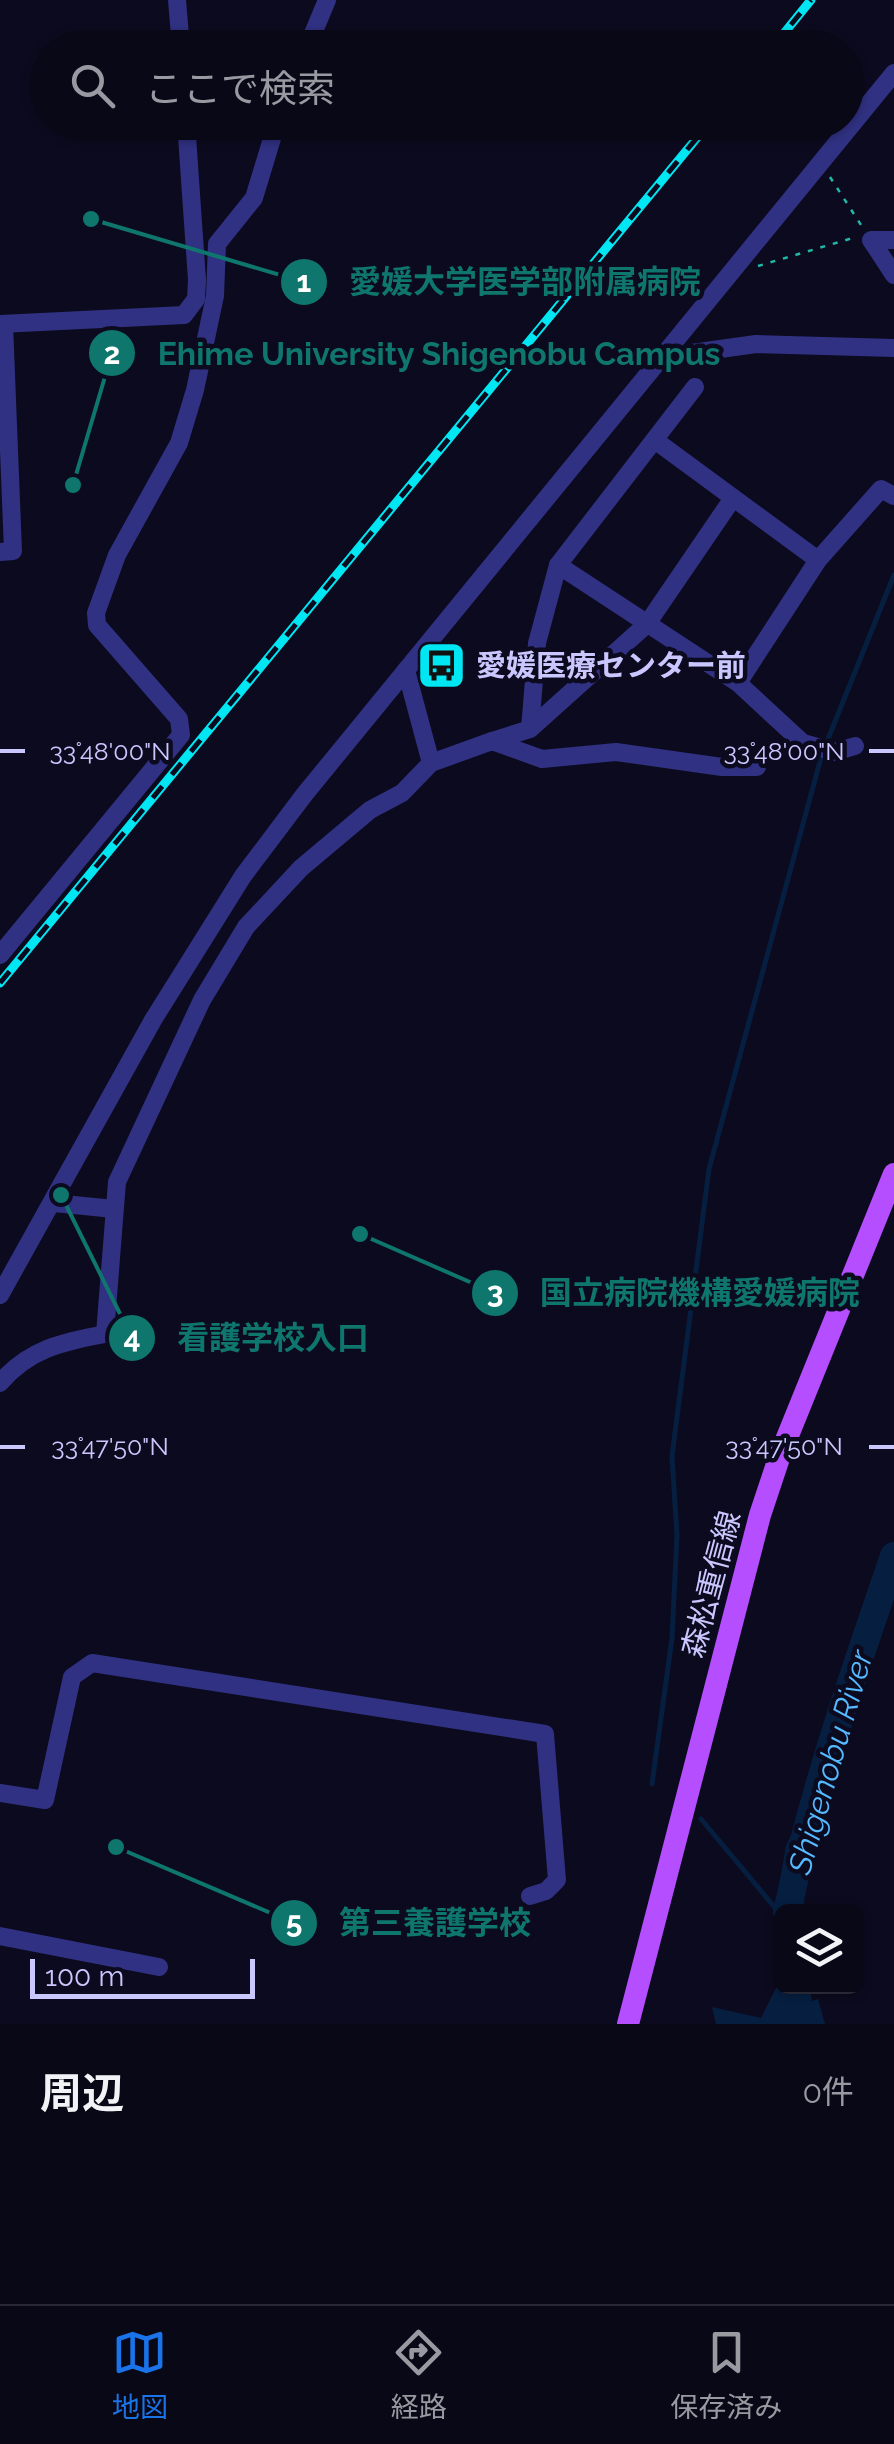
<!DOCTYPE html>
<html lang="ja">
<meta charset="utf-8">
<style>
body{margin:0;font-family:Raleway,"Noto Sans JP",sans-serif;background:#171623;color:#f1f3f6}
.controls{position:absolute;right:30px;bottom:30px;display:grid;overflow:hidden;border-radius:15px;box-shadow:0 2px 8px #0004}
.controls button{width:90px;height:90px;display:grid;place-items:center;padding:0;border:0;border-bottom:2px solid #292935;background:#090816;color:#f1f3f6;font:50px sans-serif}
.scale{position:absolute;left:30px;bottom:25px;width:225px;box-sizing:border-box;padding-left:10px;border:5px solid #cac7ff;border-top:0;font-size:28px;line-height:35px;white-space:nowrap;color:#cac7ff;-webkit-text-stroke:8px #0c0a1e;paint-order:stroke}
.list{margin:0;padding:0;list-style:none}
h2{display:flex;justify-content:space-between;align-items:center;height:130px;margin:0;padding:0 40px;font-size:42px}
h2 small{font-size:32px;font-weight:400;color:#999aa1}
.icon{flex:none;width:55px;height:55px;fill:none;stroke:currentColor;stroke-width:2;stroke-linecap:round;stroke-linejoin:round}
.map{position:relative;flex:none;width:894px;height:2024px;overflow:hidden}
.search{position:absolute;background:#090816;box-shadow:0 2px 8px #0004;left:30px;right:30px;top:30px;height:110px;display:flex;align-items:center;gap:25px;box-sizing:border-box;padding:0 35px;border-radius:55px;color:#999aa1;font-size:38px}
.sheet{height:280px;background:#090816}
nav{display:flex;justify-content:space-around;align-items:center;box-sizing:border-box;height:140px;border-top:2px solid #292935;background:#090816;font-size:28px;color:#999aa1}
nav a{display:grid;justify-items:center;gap:5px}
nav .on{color:#1a73e8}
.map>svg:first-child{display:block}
.water{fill:#061f41}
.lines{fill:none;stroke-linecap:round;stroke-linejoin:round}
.stream{stroke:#061f41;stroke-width:5}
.river{stroke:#061f41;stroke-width:28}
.path{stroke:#21b8a8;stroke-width:2.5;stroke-dasharray:5 8;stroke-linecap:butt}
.minor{stroke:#303182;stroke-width:18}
.major{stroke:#b44eff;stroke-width:22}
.rail-casing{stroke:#00e6f2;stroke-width:9}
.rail{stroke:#0c0a1e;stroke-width:5;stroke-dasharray:15;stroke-linecap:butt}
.ticks{fill:none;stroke:#cac7ff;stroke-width:4}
.labels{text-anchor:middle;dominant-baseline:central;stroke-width:9;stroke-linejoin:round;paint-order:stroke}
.poi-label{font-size:30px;font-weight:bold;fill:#cac7ff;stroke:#0c0a1e;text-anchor:start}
.street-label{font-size:30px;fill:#cac7ff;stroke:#0c0a1e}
.water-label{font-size:32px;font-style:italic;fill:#55b9ff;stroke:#0c0a1e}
.ticks-label{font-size:25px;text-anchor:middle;fill:#cac7ff;stroke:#0c0a1e;stroke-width:9;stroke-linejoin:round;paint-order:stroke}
.leader{fill:none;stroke:#0f766e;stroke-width:4}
.callout-dot{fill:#0f766e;stroke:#0c0a1e;stroke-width:4}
.mark-label{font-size:30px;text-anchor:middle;font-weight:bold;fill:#fff}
.callout-label{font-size:32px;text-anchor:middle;font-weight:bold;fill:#0f766e;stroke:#0c0a1e;stroke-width:9;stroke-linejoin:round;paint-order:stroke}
</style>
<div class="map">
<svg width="894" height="2024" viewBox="0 0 894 2024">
<rect width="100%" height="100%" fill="#0c0a1e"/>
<path class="water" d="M805,1805L804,1911L782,1912V1986L810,1987L812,2001L818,1999L825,2024H716L712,2007L761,2018L777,1986L778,1891L786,1846Z"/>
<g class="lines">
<g class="stream">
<path d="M826,744L894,575"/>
<path d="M652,1784L672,1638L677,1535L672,1456L709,1169L822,754"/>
<path d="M701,1819L782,1916"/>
</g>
<path class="river" d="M787,1912C813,1790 854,1673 894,1556"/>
<g class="path">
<path d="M830,177L861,225"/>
<path d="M758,266L856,237"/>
</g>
<g class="minor">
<path d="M177,0L181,48"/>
<path d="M307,48L327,0"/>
<path d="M894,240H871L894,275"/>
<path d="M0,324L184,315L196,299L197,280L186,122"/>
<path d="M663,357L756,344L894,348"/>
<path d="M695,387L558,565L738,683L803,743L835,752L855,746"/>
<path d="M656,441L818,560"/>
<path d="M0,552L13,551L4,324"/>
<path d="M406,670L431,763"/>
<path d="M738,683L818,560L881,489L894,496"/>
<path d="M530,729L537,643L558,565"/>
<path d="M492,741L530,729L647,624L733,498"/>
<path d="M0,955L181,735L179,719L97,625L96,613L117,555L179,443L195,390L215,296L217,244L254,198L277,122"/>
<path d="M54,1203L114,1209"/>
<path d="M0,1295L153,1020L243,876L304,795L894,73"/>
<path d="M0,1383C29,1349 62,1342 105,1334L117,1182L202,1000L246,927L301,868L370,810L402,793L431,763L492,741L542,759L616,752L722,767H757"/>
<path d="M0,1793L45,1800L72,1677L92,1663L545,1734L557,1880L546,1891L530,1896"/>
<path d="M0,1936L159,1967"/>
</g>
<path class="major" d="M628,2024L760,1515L780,1455L894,1174"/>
<defs>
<g id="rail">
<path d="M772,48L811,0"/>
<path d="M0,983L710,122"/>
</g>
</defs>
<use href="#rail" class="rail-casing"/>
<use href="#rail" class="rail"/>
</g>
<path class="ticks" d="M0,751H25M869,751H894M0,1447H25M869,1447H894"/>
<defs>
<symbol id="bus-square" viewBox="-11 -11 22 22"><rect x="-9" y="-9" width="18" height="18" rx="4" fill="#00e6f2" stroke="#0c0a1e"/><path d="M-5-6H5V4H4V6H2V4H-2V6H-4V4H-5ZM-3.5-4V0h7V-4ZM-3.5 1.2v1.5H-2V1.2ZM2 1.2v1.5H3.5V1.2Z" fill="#111"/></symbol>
</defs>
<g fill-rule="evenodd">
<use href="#bus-square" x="414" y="638" width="55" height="55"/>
</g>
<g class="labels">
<g class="poi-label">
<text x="476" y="665">愛媛医療センター前</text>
</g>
<g class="street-label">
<text transform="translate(711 1584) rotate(-75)">森松重信線</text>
</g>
<g class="water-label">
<text transform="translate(830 1762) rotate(-74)">Shigenobu River</text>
</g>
</g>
<g class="ticks-label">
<text x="110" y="760">33°48'00"N</text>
<text x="784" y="760">33°48'00"N</text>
<text x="110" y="1455">33°47'50"N</text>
<text x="784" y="1455">33°47'50"N</text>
</g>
<path class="leader" d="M91 219L304 282M73 485L112 353M360 1234L495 1293M61 1195L132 1338M116 1847L294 1923"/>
<g class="callout-dot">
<circle cx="91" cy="219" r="10"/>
<circle cx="73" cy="485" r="10"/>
<circle cx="360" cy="1234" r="10"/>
<circle cx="61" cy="1195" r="10"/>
<circle cx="116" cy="1847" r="10"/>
<circle cx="304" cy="282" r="25"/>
<circle cx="112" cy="353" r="25"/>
<circle cx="495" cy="1293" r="25"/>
<circle cx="132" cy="1338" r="25"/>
<circle cx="294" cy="1923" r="25"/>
</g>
<g class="mark-label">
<text x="304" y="292">1</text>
<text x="112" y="364">2</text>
<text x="495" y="1303">3</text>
<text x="132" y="1348">4</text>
<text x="294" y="1933">5</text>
</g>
<g class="callout-label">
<text x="525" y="293">愛媛大学医学部附属病院</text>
<text x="439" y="365">Ehime University Shigenobu Campus</text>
<text x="700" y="1304">国立病院機構愛媛病院</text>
<text x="273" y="1349">看護学校入口</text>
<text x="435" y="1934">第三養護学校</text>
</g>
</svg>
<div class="controls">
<button><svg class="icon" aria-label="layers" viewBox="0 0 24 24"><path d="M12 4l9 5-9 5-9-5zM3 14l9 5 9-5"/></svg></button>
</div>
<div class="scale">100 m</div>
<div class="search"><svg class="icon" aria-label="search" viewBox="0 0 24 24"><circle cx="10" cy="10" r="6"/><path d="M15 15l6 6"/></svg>ここで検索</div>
</div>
<section class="sheet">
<h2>周辺<small>0件</small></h2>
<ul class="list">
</ul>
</section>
<nav>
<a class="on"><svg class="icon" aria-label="map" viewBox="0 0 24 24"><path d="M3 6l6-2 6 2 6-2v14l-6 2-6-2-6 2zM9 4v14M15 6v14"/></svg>地図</a>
<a><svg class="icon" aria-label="directions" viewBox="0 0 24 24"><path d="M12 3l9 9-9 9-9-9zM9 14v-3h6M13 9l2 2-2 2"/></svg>経路</a>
<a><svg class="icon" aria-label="saved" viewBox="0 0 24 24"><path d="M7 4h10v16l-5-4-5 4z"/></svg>保存済み</a>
</nav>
